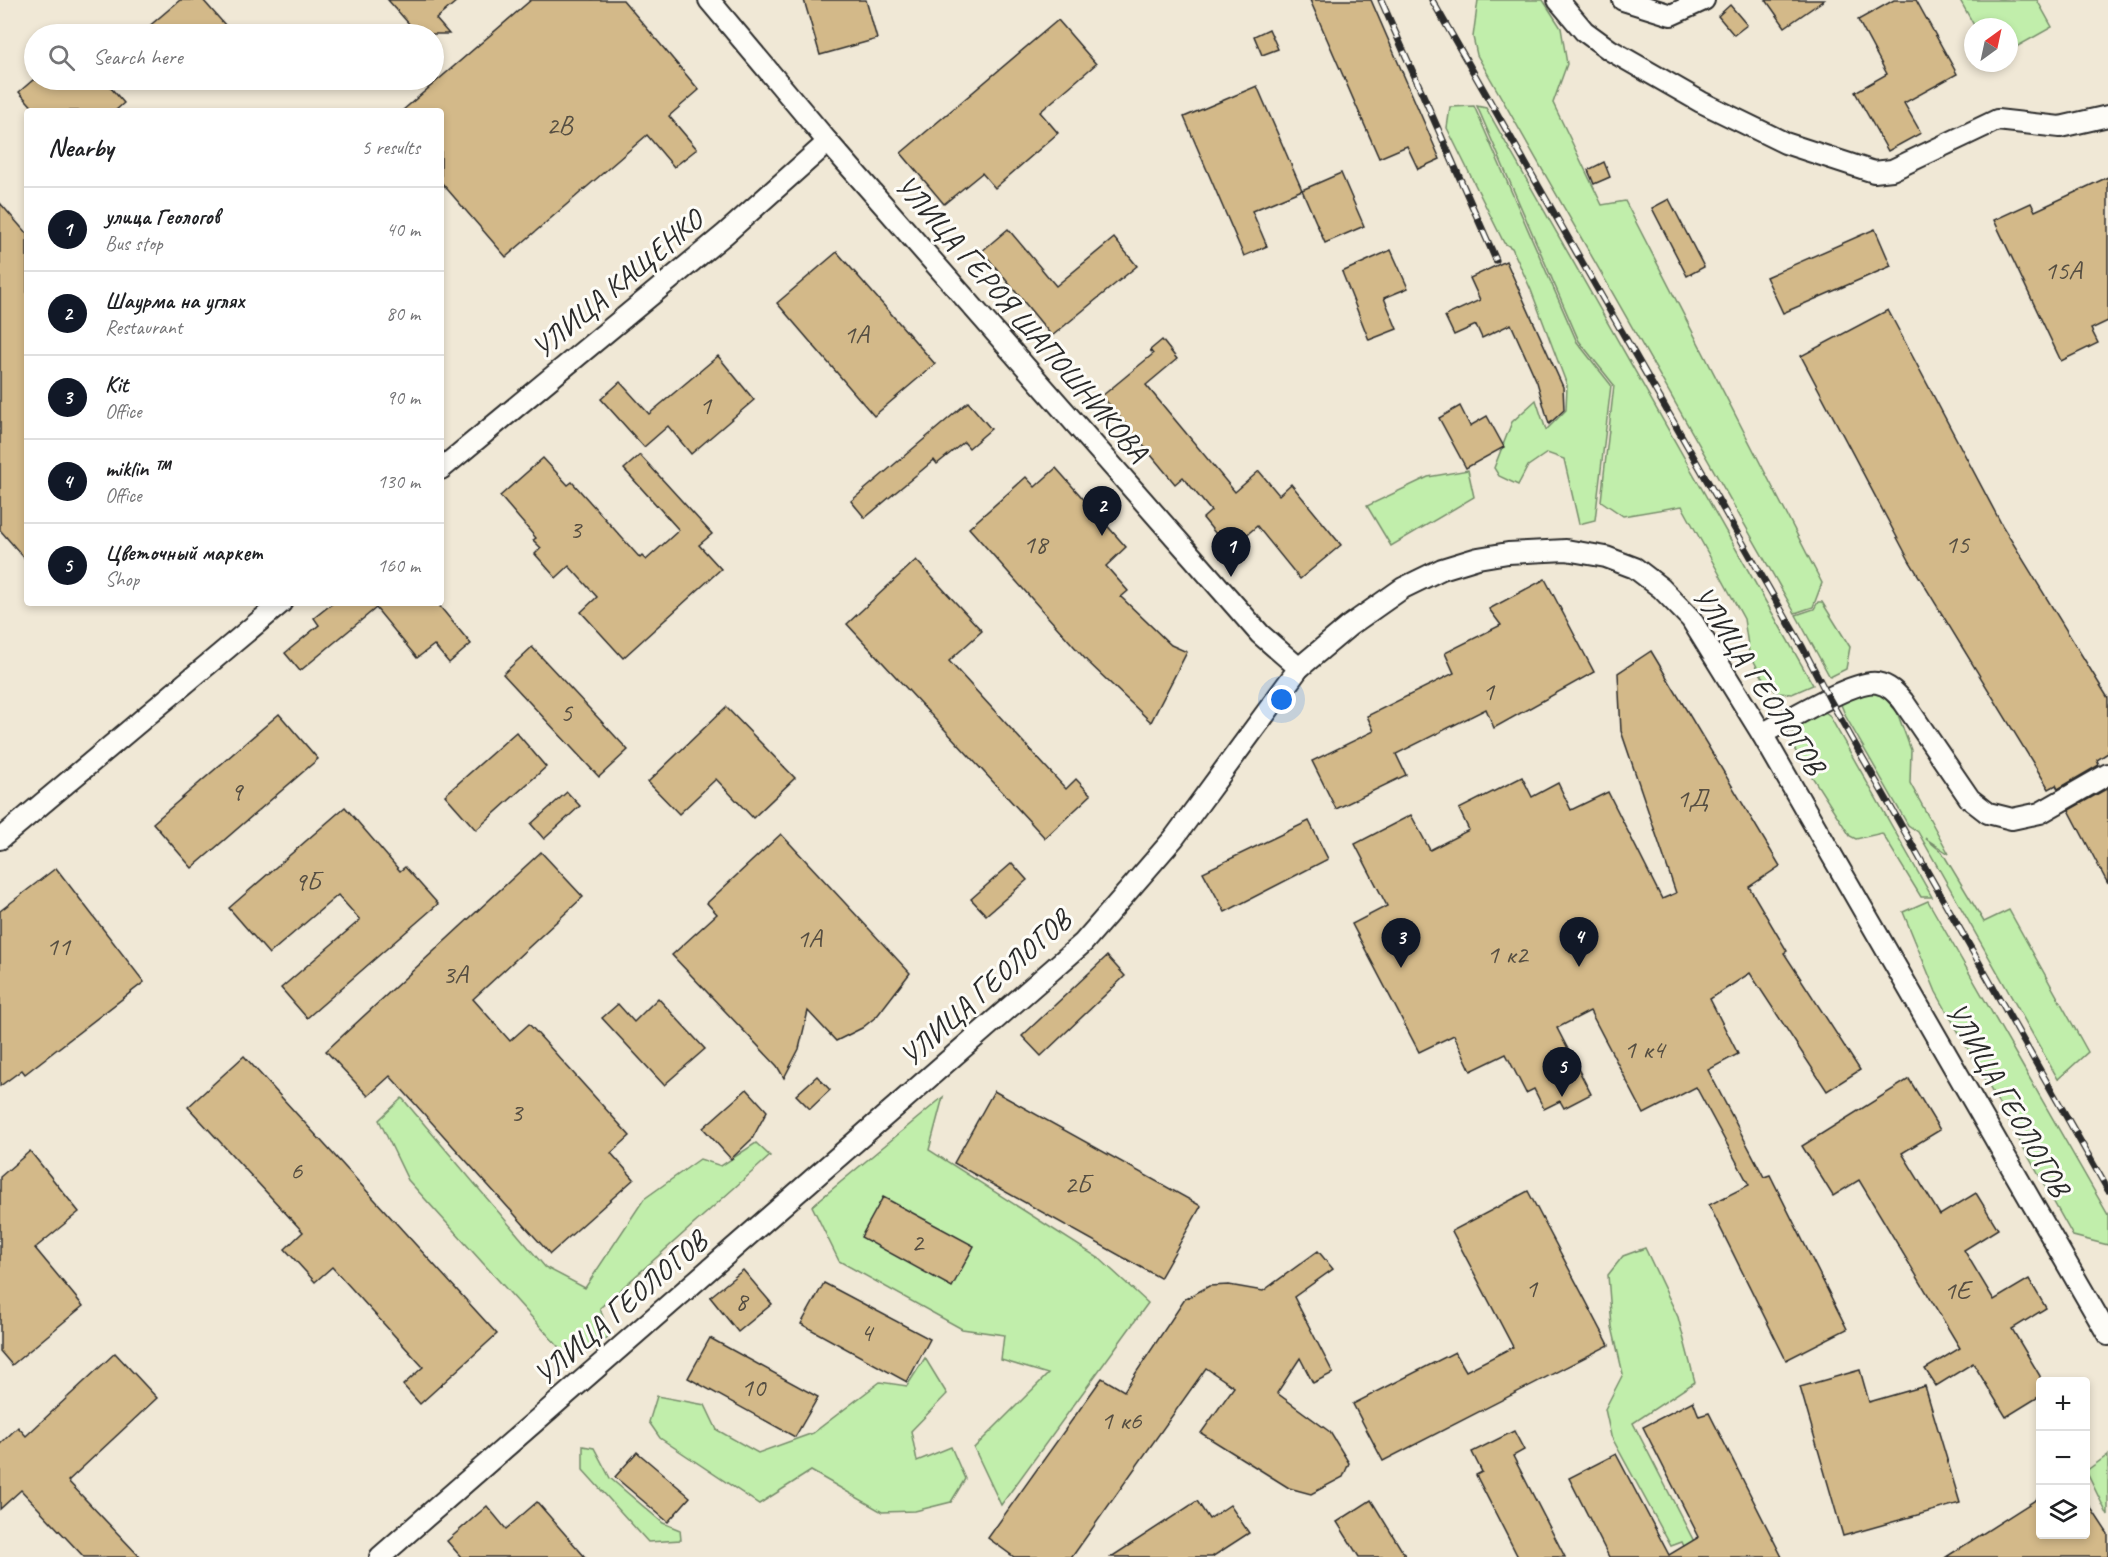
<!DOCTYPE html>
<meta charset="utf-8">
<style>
body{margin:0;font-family:Caveat,sans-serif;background:#f2f2f2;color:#202124}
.controls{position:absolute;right:18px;bottom:18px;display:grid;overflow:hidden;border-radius:6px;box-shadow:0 3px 9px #0003}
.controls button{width:54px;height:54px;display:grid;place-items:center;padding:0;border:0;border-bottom:2px solid #e0e0e0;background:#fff;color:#202124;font:30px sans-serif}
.compass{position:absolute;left:1964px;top:18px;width:54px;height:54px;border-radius:50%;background:#fff;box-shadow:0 3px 9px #0003;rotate:33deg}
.you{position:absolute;left:1282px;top:700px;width:21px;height:21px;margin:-15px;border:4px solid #fff;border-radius:50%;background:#1a73e8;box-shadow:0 0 0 9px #1a73e833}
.badge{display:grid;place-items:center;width:39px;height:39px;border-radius:50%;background:#111827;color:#fff;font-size:20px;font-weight:700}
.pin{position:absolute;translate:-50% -50px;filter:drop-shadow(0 2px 3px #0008)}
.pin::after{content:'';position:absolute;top:32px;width:21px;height:18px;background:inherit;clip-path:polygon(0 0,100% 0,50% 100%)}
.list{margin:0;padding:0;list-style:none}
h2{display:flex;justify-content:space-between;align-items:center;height:78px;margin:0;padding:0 24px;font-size:26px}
h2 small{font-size:20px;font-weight:400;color:#757577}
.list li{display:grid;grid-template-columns:39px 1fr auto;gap:18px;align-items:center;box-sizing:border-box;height:84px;padding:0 24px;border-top:2px solid #e0e0e0}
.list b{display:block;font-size:22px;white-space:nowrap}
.list p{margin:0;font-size:20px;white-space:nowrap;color:#757577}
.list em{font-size:20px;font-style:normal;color:#757577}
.icon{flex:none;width:33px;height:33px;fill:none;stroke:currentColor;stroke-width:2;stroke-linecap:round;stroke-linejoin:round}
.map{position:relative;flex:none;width:2108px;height:1557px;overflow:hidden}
.search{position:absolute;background:#fff;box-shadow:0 3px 9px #0003;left:24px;top:24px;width:420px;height:66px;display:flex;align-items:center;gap:15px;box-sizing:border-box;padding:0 21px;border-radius:33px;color:#757577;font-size:22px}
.panel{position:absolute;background:#fff;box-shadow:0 3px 9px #0003;left:24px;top:108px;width:420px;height:498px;border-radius:6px}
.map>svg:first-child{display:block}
.green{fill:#c1eeab;stroke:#768c6b;stroke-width:1.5}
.building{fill:#d3b989;stroke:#2b2b2b;stroke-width:1.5}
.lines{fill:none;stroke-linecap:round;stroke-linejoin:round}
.minor-casing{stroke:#2b2b2b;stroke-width:24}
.minor{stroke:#fdfcf7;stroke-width:20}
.rail-casing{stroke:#2b2b2b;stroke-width:7}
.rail{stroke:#fdfcf7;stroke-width:4.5;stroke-dasharray:14;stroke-linecap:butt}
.labels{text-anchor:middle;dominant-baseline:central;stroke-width:6;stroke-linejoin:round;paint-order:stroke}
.number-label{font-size:27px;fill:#554e42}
.street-label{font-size:30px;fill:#2b2b2b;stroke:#fdfcf7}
</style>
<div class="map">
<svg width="2108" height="1557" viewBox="0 0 2108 1557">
<rect width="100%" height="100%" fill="#f0e8d6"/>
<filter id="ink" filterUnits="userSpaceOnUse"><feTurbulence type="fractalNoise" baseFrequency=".0167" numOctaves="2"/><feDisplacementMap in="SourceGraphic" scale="12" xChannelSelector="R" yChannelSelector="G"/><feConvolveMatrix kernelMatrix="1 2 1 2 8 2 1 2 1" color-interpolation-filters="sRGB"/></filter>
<g filter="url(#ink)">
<g class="green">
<path d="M1478,0H1543L1561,28L1567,64L1553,103L1602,205L1625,201L1822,583L1813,607L1795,613L1477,55L1473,37Z"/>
<path d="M1960,0H2037L2052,27L2009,51V27H1975Z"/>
<path d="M1474,106L1577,342L1611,385L1595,520L1579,524L1564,459L1547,453L1528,466L1518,485L1499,476L1494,468L1512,422L1536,400L1546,430L1566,410L1567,385L1531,290L1512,248L1504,243L1447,128L1450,107Z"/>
<path d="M1477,106L1486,108L1813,685L1792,694L1777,693L1763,678L1749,652L1744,619L1682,506L1623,516L1601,501L1614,385L1579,341Z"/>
<path d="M1468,470L1474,497L1391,546L1367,506L1428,477Z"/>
<path d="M1818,602H1822L1850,647L1846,669L1830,677L1796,615L1814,609Z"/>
<path d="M1861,690L1881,693L1897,712L1911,750L1910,783L1949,854L1925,838L1942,852L1984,922L2009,910L2088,1052L2058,1079L1918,832L1908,825L1846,717L1840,702Z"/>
<path d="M1822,710L1829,715L1932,897H1921L1882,833L1856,839L1850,836L1793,747L1794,726Z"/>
<path d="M1928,901L2108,1215V1245L2073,1236L1936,992L1903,912Z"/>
<path d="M943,1097L929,1150L1100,1259L1148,1303L1001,1505L974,1448L1048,1374L1001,1360L1004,1335L962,1329L839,1261L812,1206Z"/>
<path d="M402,1098L545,1267L585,1288L644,1199L700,1159L721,1166L756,1143L770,1156L600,1308L609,1336L589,1352L565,1354L408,1180L379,1120Z"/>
<path d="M1645,1248L1678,1317L1695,1382L1633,1423L1702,1557H1689L1682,1542L1671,1546L1611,1436L1605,1409L1623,1374L1612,1327L1608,1275L1623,1256Z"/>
<path d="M925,1358L947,1394L911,1431L917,1461L951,1447L965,1479L951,1502L915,1511L882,1512L811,1471L759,1504L660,1438L649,1422L657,1396L705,1405L717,1430L758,1453L813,1433L880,1382L907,1386Z"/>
<path d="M583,1446L594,1448L610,1478L663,1523L680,1530L681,1540L648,1542L583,1470Z"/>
<path d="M2108,1455V1516L2086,1471Z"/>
</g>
<g class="building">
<path d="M180,0H203L233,34H140Z"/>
<path d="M388,0H458L436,19L449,34H418Z"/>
<path d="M531,0H623L699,90L669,116L697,149L674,167L647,135L506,257L441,182V111H402Z"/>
<path d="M804,0H866L877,39L820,55Z"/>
<path d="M1310,0H1371L1440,159L1418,169L1407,146L1379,158Z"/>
<path d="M1766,0H1824L1785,27Z"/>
<path d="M1894,0H1916L1957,74L1904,103L1921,133L1888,151L1855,92L1887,74L1858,20Z"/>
<path d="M1730,5L1747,25L1734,35L1718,16Z"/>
<path d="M1058,20L1096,64L1040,112L1058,133L995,188L982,173L944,204L901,153Z"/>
<path d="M1269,29L1278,49L1262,55L1254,36Z"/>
<path d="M33,80H104L124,103L115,111H36L19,92Z"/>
<path d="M1257,86L1302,190L1252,211L1267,246L1244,256L1184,117Z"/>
<path d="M1604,162L1610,177L1594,184L1588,170Z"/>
<path d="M1341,173L1364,226L1325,243L1302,190Z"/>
<path d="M2108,177V321L2091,329L2098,343L2061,361L1994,220L2031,203L2035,211Z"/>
<path d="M1669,199L1704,267L1687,276L1652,208Z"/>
<path d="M0,203L27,234V561L0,530Z"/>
<path d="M1008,229L1056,286L1114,238L1137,266L1052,336L982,251Z"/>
<path d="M1875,229L1891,266L1783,313L1766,277Z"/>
<path d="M1391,250L1408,288L1384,298L1397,329L1369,340L1342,272Z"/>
<path d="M837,252L935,364L874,416L777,303Z"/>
<path d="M1506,261L1563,387L1564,410L1549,424L1537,382L1511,324L1482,338L1476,325L1454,335L1445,316L1480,300L1470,278Z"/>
<path d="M1888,310L2003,527L2108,698V753L2097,760L2099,765L2058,789L2056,785L2049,789L1910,562L1801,356Z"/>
<path d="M1162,340L1177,359L1146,385L1235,492L1259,471L1279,495L1291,484L1341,545L1300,579L1257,526L1229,550L1203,518L1211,511L1183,477L1175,484L1102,396L1153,354L1150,350Z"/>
<path d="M718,356L754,400L691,454L668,426L644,447L601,399L620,382L649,414Z"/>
<path d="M968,402L991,429L969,448L964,442L937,464L934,460L865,518L851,501Z"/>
<path d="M1460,406L1470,426L1487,416L1504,447L1466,468L1439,418Z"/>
<path d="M640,455L712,534L699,545L721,569L623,658L581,612L597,597L569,566L556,578L535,554L541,548L533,540L536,538L500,496L543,458L568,485L572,482L640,558L642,556L646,560L679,530L624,469Z"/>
<path d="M1056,468L1126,547L1106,566L1128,591L1121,597L1171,645L1187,652L1151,722L1087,661L969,528L1026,477L1035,487Z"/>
<path d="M916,560L982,631L949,661L1066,789L1076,779L1091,795L1045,838L847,624Z"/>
<path d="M1545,579L1594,672L1494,728L1486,709L1396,754L1406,775L1336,809L1312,761L1374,731L1367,716L1454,673L1445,653L1501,625L1489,609Z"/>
<path d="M333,603H437L471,644L449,663L434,645L417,658L376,608L300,671L285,653L319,625L314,618Z"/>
<path d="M532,647L628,750L599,777L503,674Z"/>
<path d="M1651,651L1780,866L1749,887L1787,951L1784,953L1860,1070L1827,1091L1750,973L1710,999L1738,1054L1708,1070L1764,1177L1770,1175L1847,1329L1786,1360L1709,1205L1749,1185L1696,1087L1644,1114L1590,1011L1557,1028L1591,1094L1564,1108L1560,1101L1544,1109L1534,1089L1526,1093L1506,1054L1471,1071L1454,1035L1419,1052L1352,924L1387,906L1355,844L1411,815L1430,850L1469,830L1459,809L1522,777L1532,797L1558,783L1571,810L1608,792L1662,899L1676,893L1621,731L1618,673Z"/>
<path d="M726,707L795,778L753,818L716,779L679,814L648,782Z"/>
<path d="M279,714L318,759L192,868L153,823Z"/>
<path d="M516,732L546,767L476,830L445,795Z"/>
<path d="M2108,788V884L2069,810Z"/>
<path d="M567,792L580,806L544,839L531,824Z"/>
<path d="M345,807L400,871L405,867L438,904L307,1018L281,988L360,920L338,895L269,954L229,908Z"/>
<path d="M1309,821L1328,859L1225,912L1203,872Z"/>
<path d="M781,834L910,973L877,1016L862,1028L836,1041L808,1011L799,1049L784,1078L777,1066L672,955L717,914L707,903Z"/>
<path d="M541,852L583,897L473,999L510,1041L529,1024L630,1136L611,1153L634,1179L550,1254L390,1076L368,1096L326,1051Z"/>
<path d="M1012,863L1027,880L986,915L971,899Z"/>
<path d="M56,868L144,982L25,1074L22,1070L0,1086V911Z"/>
<path d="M1107,956L1125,976L1041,1056L1022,1036Z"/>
<path d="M658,998L705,1049L664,1085L602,1018L618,1004L634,1022Z"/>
<path d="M244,1056L497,1334L420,1404L403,1385L423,1367L332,1267L315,1282L285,1249L303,1232L188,1107Z"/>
<path d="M817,1076L830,1090L810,1109L796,1095Z"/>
<path d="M1909,1079L1940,1130L1902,1153L1940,1215L1976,1193L1998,1229L1964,1250L1994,1300L2029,1279L2046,1308L2012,1329L2040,1376V1396L2006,1417L1973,1363L1936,1386L1925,1369L1960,1348L1859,1180L1833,1196L1802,1146Z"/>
<path d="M747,1089L767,1111L752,1139L731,1159L703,1128Z"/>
<path d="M994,1091L1201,1206L1160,1278L954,1163Z"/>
<path d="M30,1151L79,1212L35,1248L83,1306L12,1365L0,1351V1177Z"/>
<path d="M1528,1191L1609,1345L1383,1461L1353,1404L1455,1352L1466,1371L1513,1347L1452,1231Z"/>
<path d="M883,1197L974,1246L952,1287L861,1237Z"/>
<path d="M1318,1251L1333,1269L1294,1297L1333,1373L1313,1383L1300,1358L1277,1393L1330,1432L1349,1463L1343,1477L1311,1494L1289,1488L1201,1433L1234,1387L1206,1368L1072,1557H1014L988,1538L1102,1378L1124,1391L1185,1299L1209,1286L1229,1285L1263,1291Z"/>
<path d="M743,1270L772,1304L738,1332L710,1297Z"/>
<path d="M824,1283L930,1339L907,1382L801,1324Z"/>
<path d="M710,1338L818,1397L795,1437L688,1378Z"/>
<path d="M115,1353L157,1398L68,1481L140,1557H84L21,1490L0,1509V1444L18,1427L26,1436Z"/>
<path d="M1860,1370L1869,1402L1925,1386L1960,1503L1843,1536L1800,1387Z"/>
<path d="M1693,1401L1699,1416L1709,1413L1782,1557H1609L1569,1478L1616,1454L1669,1555L1699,1537L1643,1427Z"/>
<path d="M1514,1431L1524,1450L1513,1456L1565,1557H1518L1476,1475L1482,1472L1472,1452Z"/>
<path d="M637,1452L690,1497L668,1522L615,1477Z"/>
<path d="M2040,1497V1534H2085V1499L2108,1534V1557H1946Z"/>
<path d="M1371,1500L1406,1557H1359L1337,1522Z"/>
<path d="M1197,1501L1209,1519L1230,1505L1249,1533L1212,1557H1111Z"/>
<path d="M537,1502L585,1557H461L447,1541L487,1506L506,1529Z"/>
</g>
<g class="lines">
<defs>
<g id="minor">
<path d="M709,0L828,142L1260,634L1299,668"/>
<path d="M1558,0L1584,31L1610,50L1701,102L1785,143L1874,172L1892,170L1997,120L2060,127L2108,116"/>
<path d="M1623,0L1671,15L1704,0"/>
<path d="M441,469L725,234L828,142"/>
<path d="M1762,734C1784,722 1857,678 1877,683C1889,685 1896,693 1903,701L1970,799L1988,813L2012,819L2040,813L2108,774"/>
<path d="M0,839L281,603"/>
<path d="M380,1557L1083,943L1174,838L1299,668L1349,626L1403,588L1442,569L1478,558L1508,553L1566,550L1606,557L1635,568L1661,588L1691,619L1762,734L2108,1335"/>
</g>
</defs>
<use href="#minor" class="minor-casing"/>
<use href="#minor" class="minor"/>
<defs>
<g id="rail">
<path d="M1381,0L1496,260"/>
<path d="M1432,0L1803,648L1830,700L2108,1190"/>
</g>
</defs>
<use href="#rail" class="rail-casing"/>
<use href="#rail" class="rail"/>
</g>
</g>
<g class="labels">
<g class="number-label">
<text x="559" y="125">2В</text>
<text x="2063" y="270">15А</text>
<text x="856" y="334">1А</text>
<text x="705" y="405">1</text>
<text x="575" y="529">3</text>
<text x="1035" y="544">18</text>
<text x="1957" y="544">15</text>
<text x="1488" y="691">1</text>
<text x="566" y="712">5</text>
<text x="236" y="791">9</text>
<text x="1692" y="798">1Д</text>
<text x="307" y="881">9Б</text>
<text x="809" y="938">1А</text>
<text x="58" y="946">11</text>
<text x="1507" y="954">1 к2</text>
<text x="455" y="974">3А</text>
<text x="1644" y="1049">1 к4</text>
<text x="516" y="1112">3</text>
<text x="296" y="1170">6</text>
<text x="1077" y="1184">2Б</text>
<text x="917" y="1242">2</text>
<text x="1531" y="1288">1</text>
<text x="1957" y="1290">1Е</text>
<text x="741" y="1301">8</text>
<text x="866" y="1332">4</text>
<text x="753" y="1387">10</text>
<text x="1121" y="1420">1 к6</text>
</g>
<g class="street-label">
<text transform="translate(617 284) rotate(-40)">УЛИЦА КАЩЕНКО</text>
<text transform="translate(1022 318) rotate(49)">УЛИЦА ГЕРОЯ ШАПОШНИКОВА</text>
<text transform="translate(1759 680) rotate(57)">УЛИЦА ГЕОЛОГОВ</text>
<text transform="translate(985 988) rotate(-42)">УЛИЦА ГЕОЛОГОВ</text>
<text transform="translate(2008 1099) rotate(60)">УЛИЦА ГЕОЛОГОВ</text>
<text transform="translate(620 1308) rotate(-41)">УЛИЦА ГЕОЛОГОВ</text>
</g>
</g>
</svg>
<div class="controls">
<button>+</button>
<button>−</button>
<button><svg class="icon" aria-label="layers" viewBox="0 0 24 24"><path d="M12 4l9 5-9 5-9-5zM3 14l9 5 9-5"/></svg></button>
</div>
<svg class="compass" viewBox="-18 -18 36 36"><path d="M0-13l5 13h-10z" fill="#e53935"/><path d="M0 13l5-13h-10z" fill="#757577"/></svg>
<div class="you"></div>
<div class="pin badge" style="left:1231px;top:577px">1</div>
<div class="pin badge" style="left:1102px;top:536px">2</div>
<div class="pin badge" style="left:1401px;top:968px">3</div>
<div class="pin badge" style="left:1579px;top:967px">4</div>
<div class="pin badge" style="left:1562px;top:1097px">5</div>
<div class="search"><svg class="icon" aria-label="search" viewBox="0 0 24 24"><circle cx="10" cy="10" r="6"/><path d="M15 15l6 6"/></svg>Search here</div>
<section class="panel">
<h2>Nearby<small>5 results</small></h2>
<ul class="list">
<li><span class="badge">1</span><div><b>улица Геологов</b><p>Bus stop</p></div><em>40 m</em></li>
<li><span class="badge">2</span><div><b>Шаурма на углях</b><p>Restaurant</p></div><em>80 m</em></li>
<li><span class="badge">3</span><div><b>Kit</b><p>Office</p></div><em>90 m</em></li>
<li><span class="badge">4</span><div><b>miklin ™</b><p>Office</p></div><em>130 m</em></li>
<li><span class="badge">5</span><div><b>Цветочный маркет</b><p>Shop</p></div><em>160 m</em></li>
</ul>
</section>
</div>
